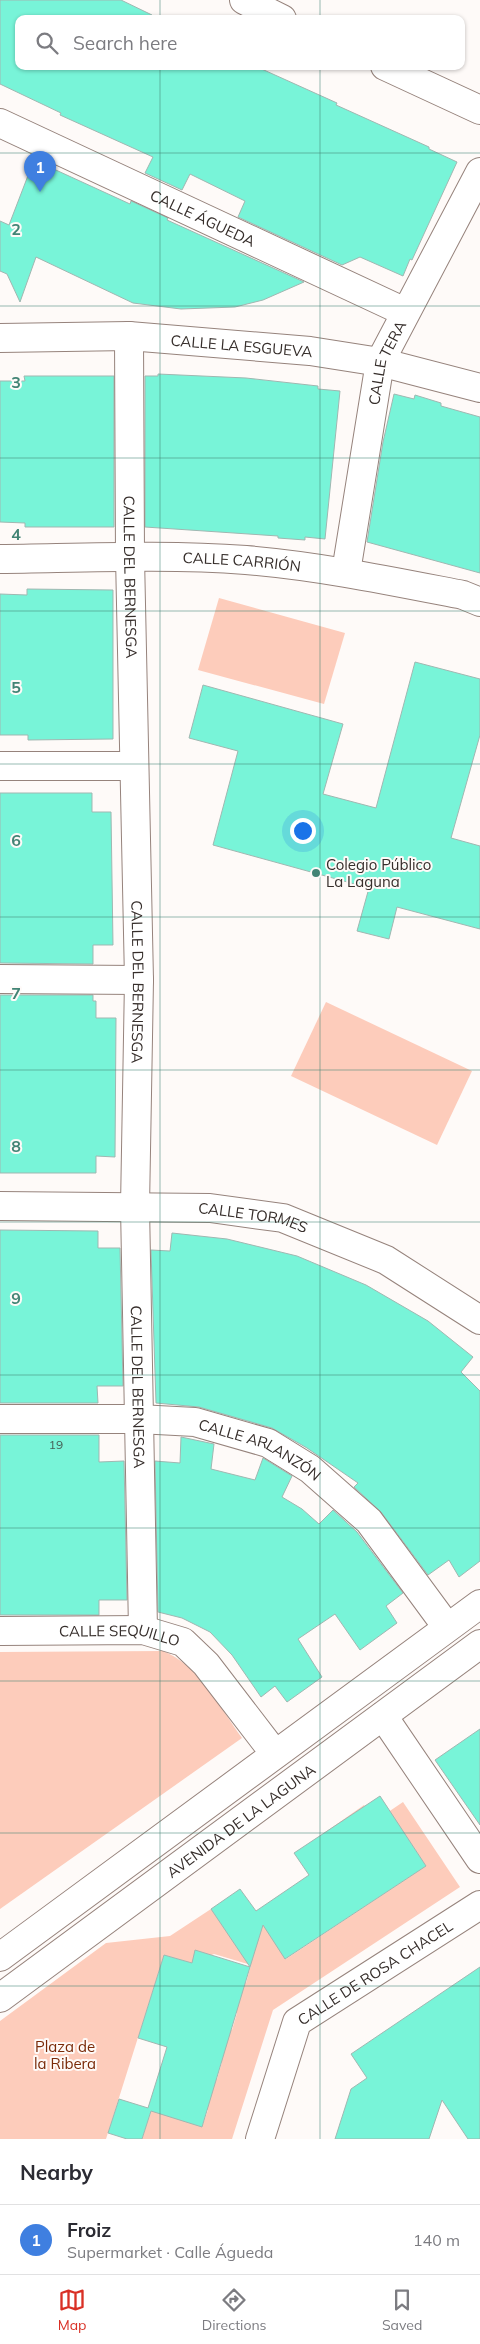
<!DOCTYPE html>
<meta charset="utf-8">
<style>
body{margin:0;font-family:Mulish,sans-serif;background:#f2f2f3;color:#2b2b33}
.you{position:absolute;left:302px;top:830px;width:18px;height:18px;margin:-12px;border:4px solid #fff;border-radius:50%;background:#1a73e8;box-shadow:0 0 0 8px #1a73e833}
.badge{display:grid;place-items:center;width:32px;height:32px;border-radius:50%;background:#d93025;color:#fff;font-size:16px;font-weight:700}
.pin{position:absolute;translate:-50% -41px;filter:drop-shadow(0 1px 2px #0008)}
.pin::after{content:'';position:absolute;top:26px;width:18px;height:15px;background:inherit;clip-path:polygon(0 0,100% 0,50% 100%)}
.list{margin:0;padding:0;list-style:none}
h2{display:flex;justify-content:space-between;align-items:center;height:65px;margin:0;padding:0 20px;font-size:21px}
h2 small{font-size:16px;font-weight:400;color:#7c7c81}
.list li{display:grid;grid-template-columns:32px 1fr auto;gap:15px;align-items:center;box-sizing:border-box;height:70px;padding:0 20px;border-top:1px solid #e1e1e2}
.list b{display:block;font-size:19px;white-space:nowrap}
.list p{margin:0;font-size:16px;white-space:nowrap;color:#7c7c81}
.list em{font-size:16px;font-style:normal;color:#7c7c81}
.icon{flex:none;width:28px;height:28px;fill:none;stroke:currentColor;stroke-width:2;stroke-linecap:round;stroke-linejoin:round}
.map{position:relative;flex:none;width:480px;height:2139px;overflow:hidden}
.search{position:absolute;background:#fff;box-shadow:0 1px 4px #0004;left:15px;right:15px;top:15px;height:55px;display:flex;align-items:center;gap:12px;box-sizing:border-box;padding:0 18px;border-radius:10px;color:#7c7c81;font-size:19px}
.sheet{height:135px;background:#fff}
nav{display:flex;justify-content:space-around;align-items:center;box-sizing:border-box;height:70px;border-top:1px solid #e1e1e2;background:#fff;font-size:14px;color:#7c7c81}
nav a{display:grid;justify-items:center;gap:2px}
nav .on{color:#d93025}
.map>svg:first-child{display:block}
.green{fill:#fdccbb}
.building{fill:#78f4d8;stroke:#a0b7b1}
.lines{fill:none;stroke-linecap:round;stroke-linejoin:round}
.street-casing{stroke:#96837c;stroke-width:30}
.secondary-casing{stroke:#96837c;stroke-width:30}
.street{stroke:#fff;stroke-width:28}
.secondary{stroke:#fff;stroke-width:28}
.grid{fill:none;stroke:#428475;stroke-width:1;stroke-opacity:0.55}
.poi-dot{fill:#428475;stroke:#fefaf8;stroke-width:2}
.labels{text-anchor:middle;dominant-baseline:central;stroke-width:4;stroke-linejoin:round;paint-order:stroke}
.number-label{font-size:12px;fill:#466056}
.street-label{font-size:15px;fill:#362e2b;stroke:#fefaf8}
.poi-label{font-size:15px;fill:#362e2b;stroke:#fefaf8;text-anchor:start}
.park-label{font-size:15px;fill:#7a2a08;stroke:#fefaf8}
.grid-label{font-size:16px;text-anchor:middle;font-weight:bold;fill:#428475;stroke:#fefaf8;stroke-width:4;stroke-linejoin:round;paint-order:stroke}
</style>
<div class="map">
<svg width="480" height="2139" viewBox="0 0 480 2139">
<rect width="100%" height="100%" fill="#fefaf8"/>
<g class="green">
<path d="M219,598L345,633L324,704L198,670Z"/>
<path d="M326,1002L472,1071L437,1145L291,1076Z"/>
<path d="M163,1651C199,1665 220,1708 242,1738L0,1909V1652Z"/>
<path d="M403,1802L460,1887L273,2010L232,2139H142L152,2109L202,2127L208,2110L202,2108L211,2078L217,2079L222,2062L186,2050L195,2019L232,2030L237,2013L231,2011L240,1981L246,1983L251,1965L214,1954L192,1963L164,1955L106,2139H0V2021L106,1943L170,1936L211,1909L230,1937L260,1917L286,1959L426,1866L405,1834L339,1854L324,1833L364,1805L375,1821Z"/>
</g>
<g class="building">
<path d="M0,0H121L152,15L150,19H19V66H255L337,103L336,105L429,147V149L457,162L412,260L410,259L403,276L360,257L342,265L238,217L245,201L190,174L182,190L145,173L153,157L60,115L61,113L0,84Z"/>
<path d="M34,160L130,204L131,201L168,218L167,220L304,282L263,300L235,307L181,309L133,303L36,257L20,302L7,274L0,271V221L9,225Z"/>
<path d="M158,374L246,378L318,386V389L340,391L325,539L305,537V540L278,538V536L145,527V376H158Z"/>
<path d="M24,376H114V527H25V523L0,522V381H25Z"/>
<path d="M394,394L414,399L415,395L441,403V406L480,417V573L367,542L383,442Z"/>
<path d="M27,589L113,590V739L28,740V735H0V594L27,595Z"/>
<path d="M415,662L480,679V735L451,838L480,846V929L397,907L389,939L357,931L369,888L213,845L238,751L189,738L203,685L343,724L323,794L376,808Z"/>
<path d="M0,793H92V812H111L113,945H93V964L0,963Z"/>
<path d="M0,995H93V1001H96V1018H116L115,1157L96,1156V1173H0Z"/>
<path d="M0,1230L98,1231V1248H120L123,1386H97L98,1403H0Z"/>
<path d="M172,1233L227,1239L297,1256L366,1285L428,1321L473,1357L461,1372L480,1391V1561L459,1577L449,1560L428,1575L381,1512L354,1487L358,1483L307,1448L272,1428L199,1407L156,1403L151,1250L170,1251Z"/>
<path d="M0,1435H99V1462L124,1461L127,1600H99V1615H0Z"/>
<path d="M181,1437L214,1444L211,1469L255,1480L263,1458L292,1476L282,1497L302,1509L319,1524L333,1510L357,1532L403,1593L386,1606L397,1623L360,1650L335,1614L298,1639L322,1677L287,1702L275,1686L261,1697L232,1655L210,1632L182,1618L158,1612L155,1461L180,1463Z"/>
<path d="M480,1729V1825L435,1760Z"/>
<path d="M380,1796L426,1866L285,1959L263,1925L250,1967L211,1909L240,1889L256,1911L309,1875L294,1853Z"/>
<path d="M195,1950L250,1967L202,2127L151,2111L142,2139H127L108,2133L119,2099L148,2108L167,2047L138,2038L164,1955L192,1963Z"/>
<path d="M480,1967V2139H468L442,2100L429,2139H335L351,2089L367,2078L351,2054Z"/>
</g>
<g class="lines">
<defs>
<g id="street">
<path id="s1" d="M0,123L405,312"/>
<path id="s2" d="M129,336L130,557L139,980L135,1207L143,1630"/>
<path id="s3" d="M0,338L129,336L310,351L380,362L480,388"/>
<path id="s4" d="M0,559C82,558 165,554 246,560C319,566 391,581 463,595L480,602"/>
<path id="s5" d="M346,572L380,362L480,172"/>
<path d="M0,766H133"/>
<path d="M0,979L139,980"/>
<path id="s6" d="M0,1206L210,1208L283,1218L386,1260L480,1320"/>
<path id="s7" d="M0,1419H138L195,1422L268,1443L310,1469L369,1521L447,1627"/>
<path id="s8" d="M0,1631L143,1630L183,1642L206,1664L275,1754"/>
<path d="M383,1716L480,1859"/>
<path id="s9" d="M260,2139L297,2022L480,1905"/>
</g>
<g id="secondary">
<path d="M244,0L282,19"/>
<path d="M385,66L480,110"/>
<path d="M0,1957L480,1604"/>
<path id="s10" d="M0,1998L480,1644"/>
</g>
</defs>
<use href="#street" class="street-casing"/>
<use href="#secondary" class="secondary-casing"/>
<use href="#street" class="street"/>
<use href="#secondary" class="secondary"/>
</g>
<path class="grid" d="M160,0V19M320,0V19M160,66V2139M320,66V2139M0,153H480M0,306H480M0,458H480M0,611H480M0,764H480M0,917H480M0,1070H480M0,1222H480M0,1375H480M0,1528H480M0,1681H480M0,1833H480M0,1986H480"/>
<circle class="poi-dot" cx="316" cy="873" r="5"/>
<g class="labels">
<g class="number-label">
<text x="56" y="1444">19</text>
</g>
<g class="street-label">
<text stroke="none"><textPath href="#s1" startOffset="224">CALLE ÁGUEDA</textPath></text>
<text stroke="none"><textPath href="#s3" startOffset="242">CALLE LA ESGUEVA</textPath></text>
<text stroke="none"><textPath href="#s5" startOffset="214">CALLE TERA</textPath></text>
<text stroke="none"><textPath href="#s4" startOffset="242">CALLE CARRIÓN</textPath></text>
<text stroke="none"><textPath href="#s2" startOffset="241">CALLE DEL BERNESGA</textPath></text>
<text stroke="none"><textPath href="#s2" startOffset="646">CALLE DEL BERNESGA</textPath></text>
<text stroke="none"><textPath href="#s6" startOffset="254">CALLE TORMES</textPath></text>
<text stroke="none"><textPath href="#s2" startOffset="1051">CALLE DEL BERNESGA</textPath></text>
<text stroke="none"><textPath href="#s7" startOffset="266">CALLE ARLANZÓN</textPath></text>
<text stroke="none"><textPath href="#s8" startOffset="120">CALLE SEQUILLO</textPath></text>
<text stroke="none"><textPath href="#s10" startOffset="299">AVENIDA DE LA LAGUNA</textPath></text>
<text stroke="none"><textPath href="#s9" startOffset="215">CALLE DE ROSA CHACEL</textPath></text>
</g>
<g class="poi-label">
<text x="326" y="864">Colegio Público<tspan x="326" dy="17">La Laguna</tspan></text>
</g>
<g class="park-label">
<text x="65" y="2046">Plaza de<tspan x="65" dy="17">la Ribera</tspan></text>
</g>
</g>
<g class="grid-label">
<text x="16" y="235">2</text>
<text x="16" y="388">3</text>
<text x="16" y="540">4</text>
<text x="16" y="693">5</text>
<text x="16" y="846">6</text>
<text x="16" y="999">7</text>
<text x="16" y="1152">8</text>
<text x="16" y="1304">9</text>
</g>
</svg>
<div class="you"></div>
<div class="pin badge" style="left:40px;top:192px;background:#3f7fe0">1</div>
<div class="search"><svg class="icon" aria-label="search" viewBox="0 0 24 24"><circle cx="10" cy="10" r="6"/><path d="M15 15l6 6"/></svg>Search here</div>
</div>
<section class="sheet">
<h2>Nearby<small></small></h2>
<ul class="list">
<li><span class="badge" style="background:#3f7fe0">1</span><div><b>Froiz</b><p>Supermarket · Calle Águeda</p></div><em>140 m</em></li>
</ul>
</section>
<nav>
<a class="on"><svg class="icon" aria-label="map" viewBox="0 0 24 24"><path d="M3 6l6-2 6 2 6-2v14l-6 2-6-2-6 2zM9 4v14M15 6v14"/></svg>Map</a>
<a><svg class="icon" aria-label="directions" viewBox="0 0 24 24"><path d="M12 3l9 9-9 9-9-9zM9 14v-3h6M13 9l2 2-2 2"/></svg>Directions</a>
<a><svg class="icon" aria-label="saved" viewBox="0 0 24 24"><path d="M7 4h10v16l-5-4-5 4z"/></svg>Saved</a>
</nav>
